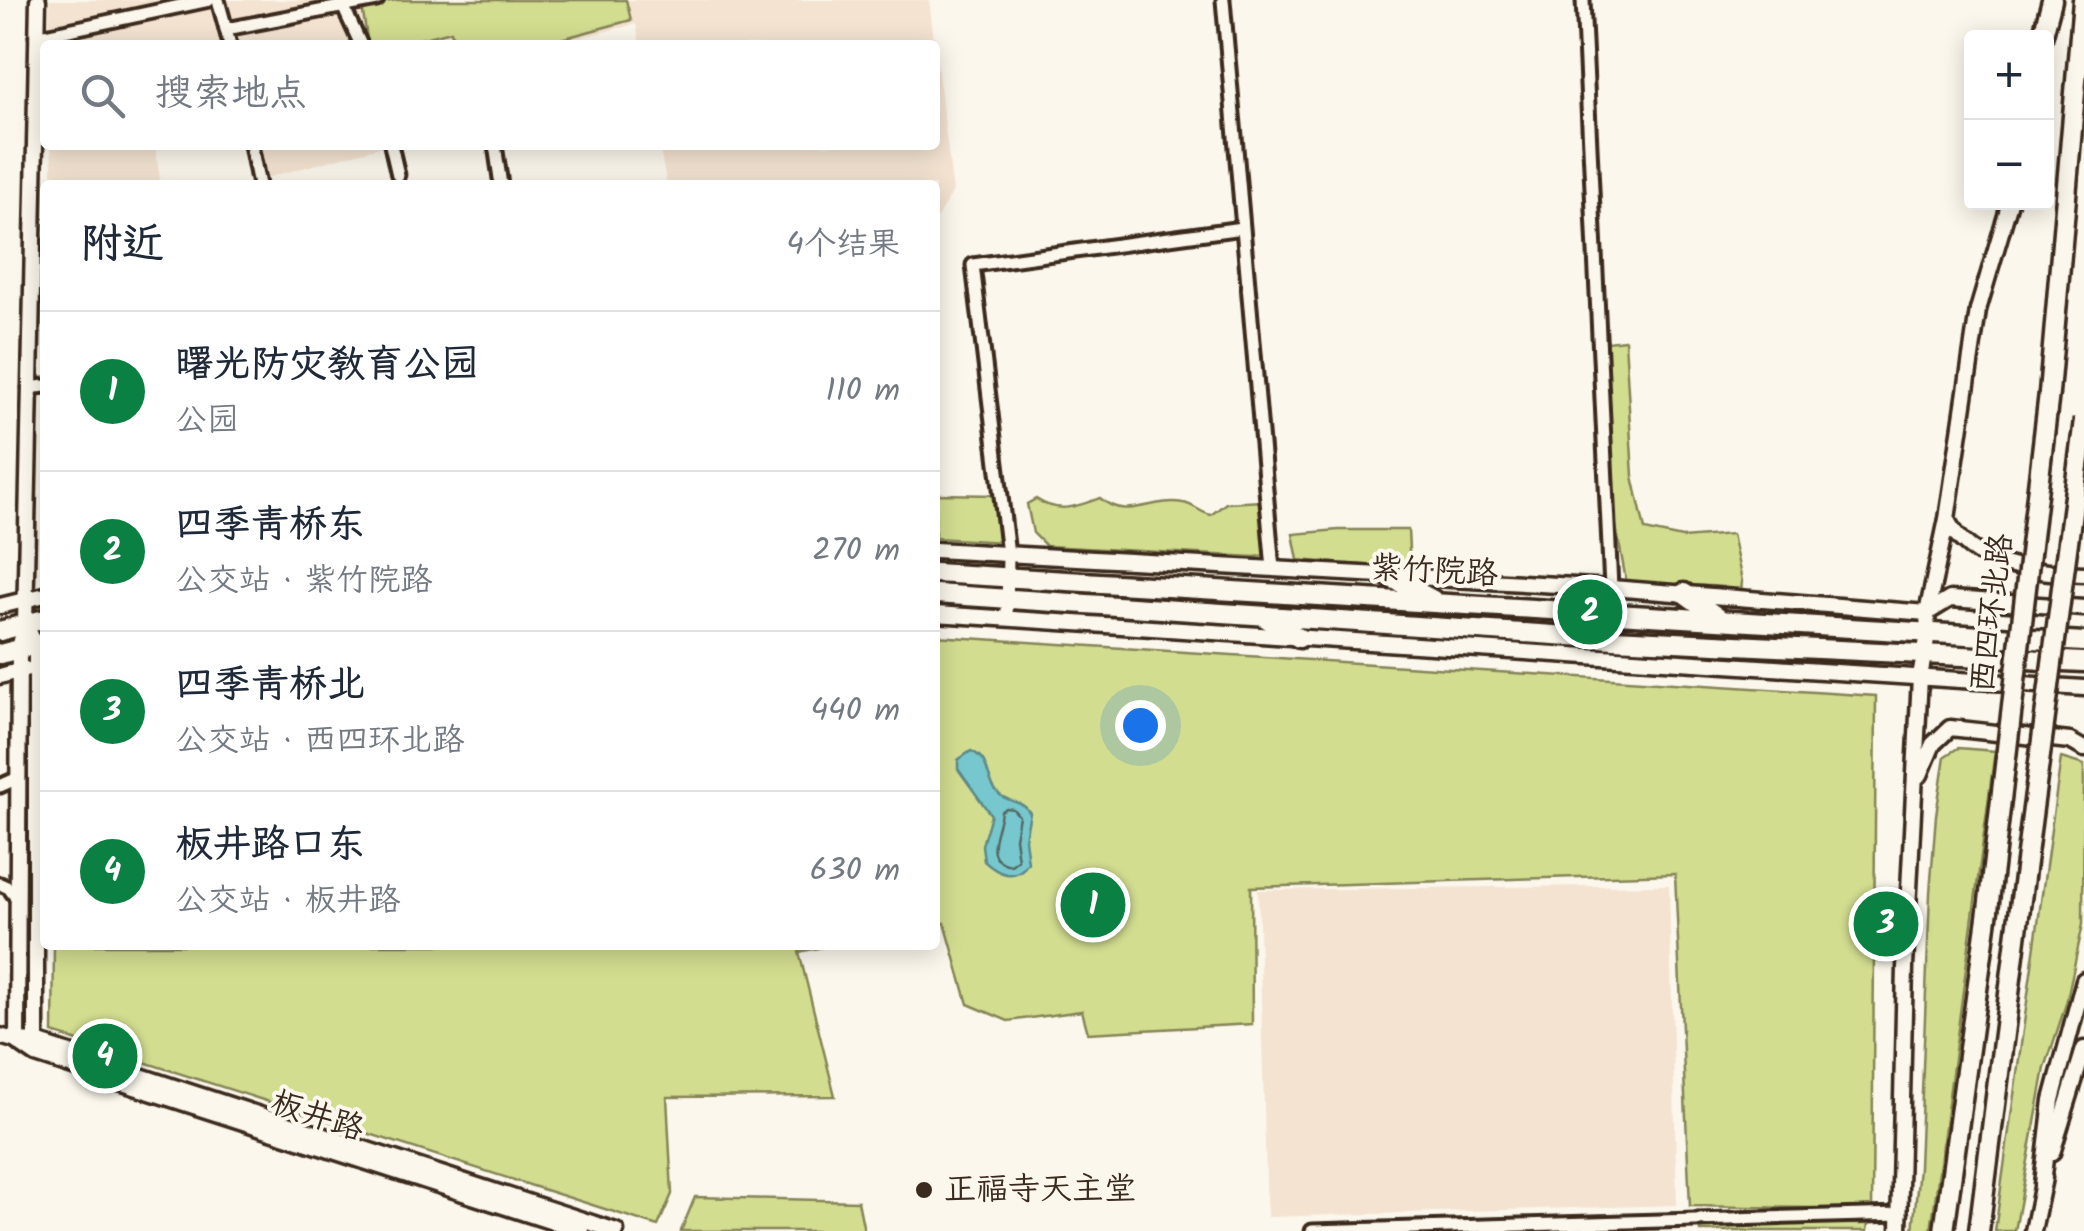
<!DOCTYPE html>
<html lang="zh">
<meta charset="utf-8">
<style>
body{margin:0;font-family:Kalam,"LXGW WenKai TC",sans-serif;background:#f2f2f3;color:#1f2937}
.controls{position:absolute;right:30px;top:30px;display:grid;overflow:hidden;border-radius:10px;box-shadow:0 5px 25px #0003}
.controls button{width:90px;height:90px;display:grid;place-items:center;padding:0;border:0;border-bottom:2px solid #e0e1e3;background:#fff;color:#1f2937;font:50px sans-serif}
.you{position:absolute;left:1140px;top:725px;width:35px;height:35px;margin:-25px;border:8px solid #fff;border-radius:50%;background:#1a73e8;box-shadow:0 0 0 15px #1a73e833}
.badge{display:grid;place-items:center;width:65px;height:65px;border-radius:50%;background:#0b8043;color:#fff;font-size:32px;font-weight:700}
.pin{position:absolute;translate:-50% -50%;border:5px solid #fff;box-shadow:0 2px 10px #0006}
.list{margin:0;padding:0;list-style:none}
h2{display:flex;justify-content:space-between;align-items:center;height:130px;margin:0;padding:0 40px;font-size:42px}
h2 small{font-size:32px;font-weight:400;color:#747a83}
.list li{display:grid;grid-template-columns:65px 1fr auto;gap:30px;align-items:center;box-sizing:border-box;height:160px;padding:0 40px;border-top:2px solid #e0e1e3}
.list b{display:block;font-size:38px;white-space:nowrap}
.list p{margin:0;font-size:32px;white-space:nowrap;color:#747a83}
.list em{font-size:32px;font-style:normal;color:#747a83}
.icon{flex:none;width:55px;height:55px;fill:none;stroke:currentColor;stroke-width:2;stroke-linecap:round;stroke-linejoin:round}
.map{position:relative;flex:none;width:2084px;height:1231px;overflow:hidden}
.search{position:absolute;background:#fff;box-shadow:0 5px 25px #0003;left:40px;top:40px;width:900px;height:110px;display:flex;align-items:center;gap:25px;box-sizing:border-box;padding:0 35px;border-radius:10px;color:#747a83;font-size:38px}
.panel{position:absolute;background:#fff;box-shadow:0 5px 25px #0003;left:40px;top:180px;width:900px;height:770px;border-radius:10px}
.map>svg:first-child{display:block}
.built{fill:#f4e3d1}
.green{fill:#d2dd90;stroke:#868457;stroke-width:2.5}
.water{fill:#77c8ce;stroke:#5f8988;stroke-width:2.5}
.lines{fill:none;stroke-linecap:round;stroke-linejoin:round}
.shore{stroke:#536964;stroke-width:2.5}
.minor-casing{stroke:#3b2a1e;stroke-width:19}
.tertiary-casing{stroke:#3b2a1e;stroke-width:21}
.primary-casing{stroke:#3b2a1e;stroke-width:25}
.trunk-casing{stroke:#3b2a1e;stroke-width:25}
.minor{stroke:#fbf7ec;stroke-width:11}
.tertiary{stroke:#fbf7ec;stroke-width:14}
.primary{stroke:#fbf7ec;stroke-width:18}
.trunk{stroke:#fbf7ec;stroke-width:18}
.trunk-bridge-casing{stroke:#3b2a1e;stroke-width:25;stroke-linecap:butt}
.trunk-bridge{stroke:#fbf7ec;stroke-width:18}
.poi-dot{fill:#3b2a1e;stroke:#fbf7ec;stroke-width:4}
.labels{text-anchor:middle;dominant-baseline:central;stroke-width:8;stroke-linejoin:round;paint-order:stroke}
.street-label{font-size:32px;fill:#3b2a1e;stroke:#fbf7ec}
.poi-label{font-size:32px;fill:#3b2a1e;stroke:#fbf7ec;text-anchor:start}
</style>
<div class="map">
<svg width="2084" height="1231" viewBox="0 0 2084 1231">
<rect width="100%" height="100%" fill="#fbf7ec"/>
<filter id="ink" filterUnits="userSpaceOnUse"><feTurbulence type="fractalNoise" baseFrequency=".01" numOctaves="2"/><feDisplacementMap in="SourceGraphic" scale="20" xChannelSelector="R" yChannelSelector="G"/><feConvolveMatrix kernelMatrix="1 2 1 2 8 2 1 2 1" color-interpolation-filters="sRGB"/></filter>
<g filter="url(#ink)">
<g class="built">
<path d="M50,0H929L953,191L935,221V185H667L659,145H935V45H640L636,24L549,45H48Z"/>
<path d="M51,145H168L155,148L161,185H53Z"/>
<path d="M245,145H387L258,180Z"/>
<path d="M1669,885L1677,1205L1267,1217L1258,890Z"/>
</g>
<g class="green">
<path d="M397,0H626L631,20L539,45H455L451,31L397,45H368L362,6Z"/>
<path d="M1625,340L1633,476L1645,530L1682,538L1732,534L1742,581L1741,594L1726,593L1724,587L1626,581L1611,498L1607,342Z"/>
<path d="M935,494L997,495L1004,542L935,538Z"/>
<path d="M1100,498C1127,522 1151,497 1183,503C1193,504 1200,513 1211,515L1226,503L1263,501L1269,555L1255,557L1046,546L1033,533L1027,504L1036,499C1059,514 1075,507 1100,498Z"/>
<path d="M1338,530H1408L1410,569L1298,560L1293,534Z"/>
<path d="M935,636L1876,696L1872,1209L1690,1206L1675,874L1251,887L1252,1024L1088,1033L1082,1011L1008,1021L968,1004L945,923L935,925Z"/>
<path d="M1958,748L1995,751L1931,1231H1913L1919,1167L1930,893L1936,815L1945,756Z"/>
<path d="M2061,758L2084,765L2083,924L2066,1004L2045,1068L2015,1231H1995Z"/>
<path d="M54,945H832L799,952L835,1096L667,1097L672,1194L658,1226L53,1033Z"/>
<path d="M695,1197L858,1201L864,1231H681Z"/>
<path d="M1700,1223L1868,1224L1867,1231H1700Z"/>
</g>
<path class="water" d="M971,751C991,759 985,778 997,792C1007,804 1021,798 1030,813L1025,839L1028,863C1015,882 998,874 984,861L982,845L991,815L958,769V760Z"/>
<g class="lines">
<path class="shore" d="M1006,808L1013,809L1019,816L1015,838L1018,860L1011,865C980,859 999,833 1001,811Z"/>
<defs>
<g id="minor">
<path d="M218,0L226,29L377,0"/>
<path d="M1223,0L1273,569"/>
<path d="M1583,0L1611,588"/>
<path d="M342,4L361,45"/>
<path d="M226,29L230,45"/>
<path d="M36,37L209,0"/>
<path d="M251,145L259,185"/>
<path d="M391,145L398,175"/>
<path d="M495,145L501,185"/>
<path d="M29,388L45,386"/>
<path d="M1007,619L1008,554L973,265L1242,228"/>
<path d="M0,786L18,778"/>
<path d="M0,884L9,888L17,899"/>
<path d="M1312,1231L1901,1214"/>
</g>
<g id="tertiary">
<path d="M1947,520C1972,569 2035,572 2084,574"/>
<path d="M935,550L1611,588L1927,613L1950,599L2084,608"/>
<path d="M0,606L45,595"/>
<path d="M935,614L2084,688"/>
<path d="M25,624L36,645V1050"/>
<path d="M0,676L25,669"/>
<path d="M1920,775L1933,744L1950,728L2070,741L2084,749"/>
<path d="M0,1036L17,1041L36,1042L616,1231"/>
<path d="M17,1041L19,649L25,624L38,0"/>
<path d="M17,1042L36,1055L581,1231"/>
<path d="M2052,1153L2084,1049"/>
<path d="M2042,1184L2052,1100L2084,980"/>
<path d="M1899,1231L1905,967L1920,677L1928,634L1927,613L1947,519L1978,310L2010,202"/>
<path d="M2033,1231L2044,1178"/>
</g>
<g id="primary">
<path d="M935,573L2084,642"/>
<path d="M1388,576L1433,600"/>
<path d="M1684,593L1720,619"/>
<path d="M935,594L1614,639L2084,662"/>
<path d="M1264,617L1299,638"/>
<path d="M25,624L45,619"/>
<path d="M19,649L45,643"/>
</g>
<g id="trunk">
<path d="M2042,38L2052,0"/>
<path d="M2049,393L2083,0"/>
<path d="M0,631L25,624"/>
<path d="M0,654L19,649"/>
<path d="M1944,1231L1988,910"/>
<path d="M1979,1231L2019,915"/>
</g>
</defs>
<use href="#minor" class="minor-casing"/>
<use href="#tertiary" class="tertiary-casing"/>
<use href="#primary" class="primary-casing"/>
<use href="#trunk" class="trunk-casing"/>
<use href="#minor" class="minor"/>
<use href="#tertiary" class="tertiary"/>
<use href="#primary" class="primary"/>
<use href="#trunk" class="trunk"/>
<defs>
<g id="trunk-bridge">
<path d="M1988,910L2049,393"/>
<path d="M2019,915L2084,420"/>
</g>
</defs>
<use href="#trunk-bridge" class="trunk-bridge-casing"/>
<use href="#trunk-bridge" class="trunk-bridge"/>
</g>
</g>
<circle class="poi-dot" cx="924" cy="1190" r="10"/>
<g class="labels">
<g class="street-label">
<text transform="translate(1434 572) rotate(3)">紫竹院路</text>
<text transform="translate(1993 613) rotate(-83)">西四环北路</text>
<text transform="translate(317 1117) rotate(18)">板井路</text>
</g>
<g class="poi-label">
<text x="944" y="1190">正福寺天主堂</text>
</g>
</g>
</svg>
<div class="controls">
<button>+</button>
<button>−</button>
</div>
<div class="you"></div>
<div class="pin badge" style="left:1093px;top:905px">1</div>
<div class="pin badge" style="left:1590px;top:612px">2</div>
<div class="pin badge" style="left:1886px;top:924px">3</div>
<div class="pin badge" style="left:105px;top:1056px">4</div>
<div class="search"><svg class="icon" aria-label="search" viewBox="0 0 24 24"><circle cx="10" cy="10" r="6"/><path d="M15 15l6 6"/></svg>搜索地点</div>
<section class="panel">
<h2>附近<small>4个结果</small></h2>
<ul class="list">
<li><span class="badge">1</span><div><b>曙光防灾教育公园</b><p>公园</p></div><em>110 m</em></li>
<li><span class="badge">2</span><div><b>四季青桥东</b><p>公交站 · 紫竹院路</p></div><em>270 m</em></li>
<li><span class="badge">3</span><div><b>四季青桥北</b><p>公交站 · 西四环北路</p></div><em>440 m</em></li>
<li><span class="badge">4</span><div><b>板井路口东</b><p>公交站 · 板井路</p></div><em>630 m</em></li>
</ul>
</section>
</div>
